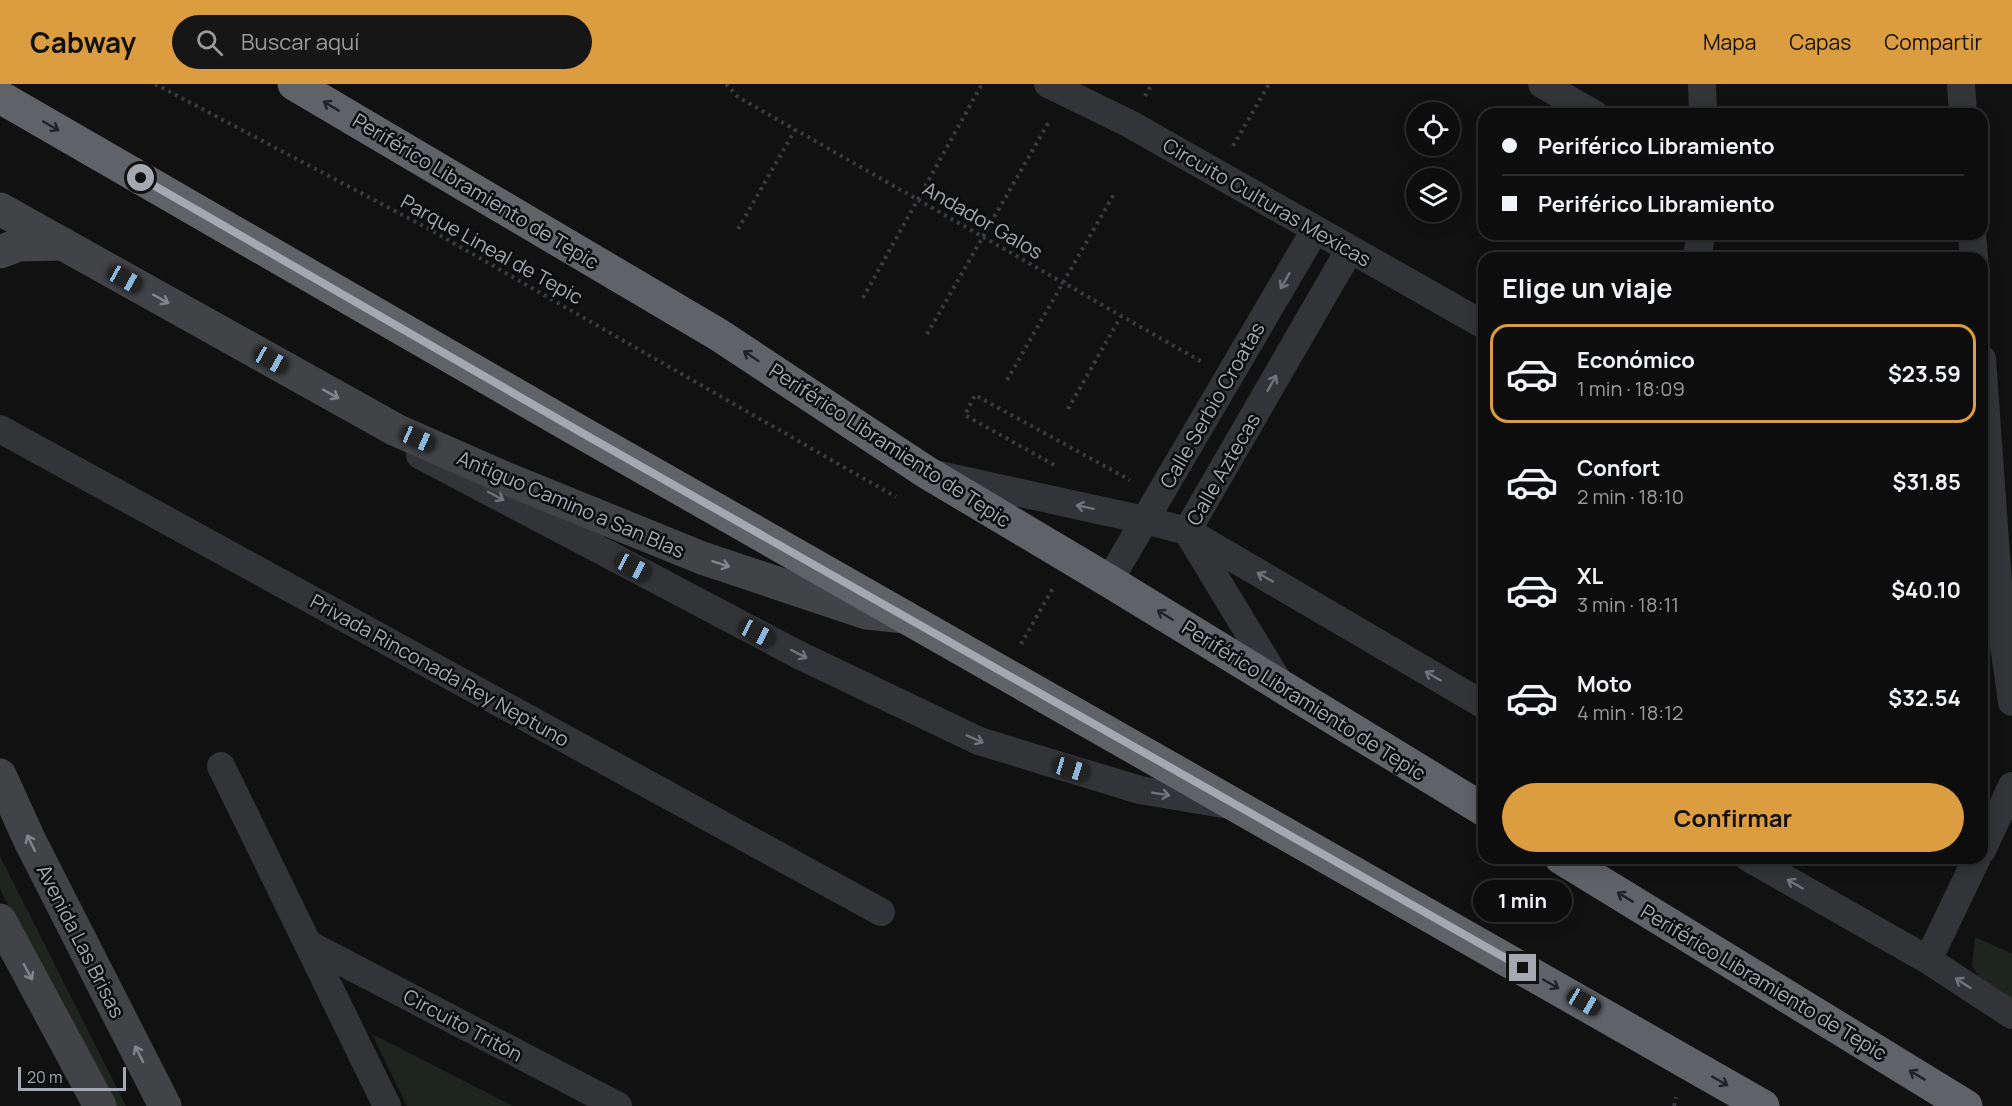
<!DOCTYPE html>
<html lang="es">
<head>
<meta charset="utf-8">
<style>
  body { margin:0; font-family:Manrope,sans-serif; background:#161617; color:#f1f3f6; height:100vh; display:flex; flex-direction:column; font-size:22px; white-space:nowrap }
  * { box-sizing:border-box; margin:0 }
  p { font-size:20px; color:#9a9c9e }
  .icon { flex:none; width:33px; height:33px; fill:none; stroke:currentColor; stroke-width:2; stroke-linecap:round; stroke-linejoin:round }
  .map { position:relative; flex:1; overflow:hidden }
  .panel { position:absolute; left:1478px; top:168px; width:510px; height:612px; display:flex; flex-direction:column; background:#0d0d0e; border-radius:18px; box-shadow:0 3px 15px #0003,0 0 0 2px #2d2d2e }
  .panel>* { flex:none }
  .guide { position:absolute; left:1478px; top:24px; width:510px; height:132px; border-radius:18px; box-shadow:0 3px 15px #0003,0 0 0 2px #2d2d2e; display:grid; align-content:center; height:132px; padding:0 24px; background:#0d0d0e }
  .buttons { position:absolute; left:1406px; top:18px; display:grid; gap:12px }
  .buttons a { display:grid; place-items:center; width:54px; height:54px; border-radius:50%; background:#0d0d0e; box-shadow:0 3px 15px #0003,0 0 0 2px #2d2d2e; font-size:30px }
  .scale { position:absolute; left:18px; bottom:15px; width:108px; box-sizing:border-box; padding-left:6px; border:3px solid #a4a9b1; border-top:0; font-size:16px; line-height:21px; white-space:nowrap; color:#a4a9b1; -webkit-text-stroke:4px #0c0c0d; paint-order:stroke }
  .end { position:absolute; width:27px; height:27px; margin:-14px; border:8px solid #a4a9b1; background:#111; box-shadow:0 0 0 3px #111 }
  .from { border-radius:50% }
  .bubble { position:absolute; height:42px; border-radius:21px; background:#0d0d0e; box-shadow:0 3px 15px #0003,0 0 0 2px #2d2d2e; font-size:20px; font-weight:700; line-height:42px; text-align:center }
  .car { position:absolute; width:18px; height:36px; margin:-18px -9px; border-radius:8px; box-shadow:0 0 4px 2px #0007; background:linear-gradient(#222 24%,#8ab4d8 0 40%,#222 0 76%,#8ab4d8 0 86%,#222 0) }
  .guide b { display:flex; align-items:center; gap:21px; height:57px; font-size:22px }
  .guide b+b { border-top:2px solid #2d2d2e }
  .guide i { width:15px; height:15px; background:#f1f3f6 }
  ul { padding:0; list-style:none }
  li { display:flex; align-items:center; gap:18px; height:99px; margin:0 12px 9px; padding:0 12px; border:3px solid transparent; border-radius:18px }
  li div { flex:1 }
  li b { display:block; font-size:22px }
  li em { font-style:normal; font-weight:700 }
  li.on { border-color:#dc9c40 }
  li>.icon { width:54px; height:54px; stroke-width:1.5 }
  h2 { padding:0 24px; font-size:27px; line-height:72px }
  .action { display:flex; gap:12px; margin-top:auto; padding:12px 24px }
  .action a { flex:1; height:69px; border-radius:36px; background:#dc9c40; color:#111; font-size:24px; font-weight:700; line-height:69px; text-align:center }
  header { display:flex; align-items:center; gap:36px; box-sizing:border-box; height:84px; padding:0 30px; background:#dc9c40; color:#111 }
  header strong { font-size:28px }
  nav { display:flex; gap:33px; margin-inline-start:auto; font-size:21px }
  .search { width:420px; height:54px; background:#161617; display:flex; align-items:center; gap:15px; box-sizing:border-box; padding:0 21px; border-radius:33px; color:#9a9c9e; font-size:22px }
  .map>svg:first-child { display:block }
  .green { fill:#1e251e }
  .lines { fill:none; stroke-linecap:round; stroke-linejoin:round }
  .path { stroke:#393b3e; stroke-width:4; stroke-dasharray:3 4.5; stroke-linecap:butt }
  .street { stroke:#333437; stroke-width:28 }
  .secondary { stroke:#414347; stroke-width:33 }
  .highway { stroke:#5f6267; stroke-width:33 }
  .oneway { stroke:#212224 }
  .oneway2 { stroke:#71747a }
  .oneway3 { stroke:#81858c }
  .route { stroke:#a4a9b1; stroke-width:8 }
  .labels { text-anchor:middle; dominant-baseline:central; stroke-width:5; stroke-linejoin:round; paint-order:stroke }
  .street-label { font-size:20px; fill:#a4a9b1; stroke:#0c0c0d }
</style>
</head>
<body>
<header>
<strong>Cabway</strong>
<div class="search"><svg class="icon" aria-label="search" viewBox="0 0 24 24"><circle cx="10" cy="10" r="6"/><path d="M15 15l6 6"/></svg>Buscar aquí</div>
<nav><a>Mapa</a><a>Capas</a><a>Compartir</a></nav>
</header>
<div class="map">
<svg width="2012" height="1022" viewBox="0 0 2012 1022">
  <rect width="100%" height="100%" fill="#111112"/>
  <g class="green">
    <polygon points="0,772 126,1022 110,1022 0,805"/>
    <polygon points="1975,853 2012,870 2012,924 1985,902 1972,882"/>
    <polygon points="372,950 513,1022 407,1022"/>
  </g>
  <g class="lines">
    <g class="path">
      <polyline points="155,0 429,145 896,413"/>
      <polyline points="726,0 738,13 1202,278"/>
      <polyline points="1145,12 1152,0"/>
      <polyline points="1233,62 1269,0"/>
      <polyline points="738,145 795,46"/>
      <polyline points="863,214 982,0"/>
      <polyline points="927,250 1050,36"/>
      <polyline points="1007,296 1114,110"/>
      <polyline points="1068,325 1121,232"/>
      <polyline points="1054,381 965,331 975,311 1130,396"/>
      <polyline points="1021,560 1053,504"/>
      <polyline points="1674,1022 1676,1013"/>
    </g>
    <g class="street">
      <polyline points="1048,0 1130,40 1484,241"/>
      <polyline points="1542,0 1594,30"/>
      <polyline points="1702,0 1703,30"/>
      <polyline points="1961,0 1963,30"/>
      <polyline points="1972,150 1974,174"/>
      <polyline points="1696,174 1702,150"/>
      <polyline points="1982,275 2001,540 2012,618"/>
      <polyline points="0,345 881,828"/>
      <polyline points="420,371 799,571 979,657 1140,706 1229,721"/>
      <polyline points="939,391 1144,436 1187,447 1484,621"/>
      <polyline points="1109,497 1315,146"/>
      <polyline points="1281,602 1187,447 1350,165"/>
      <polyline points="221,682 387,1022"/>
      <polyline points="1982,766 2012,702"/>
      <polyline points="1749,774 1928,876 2012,931"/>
      <polyline points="308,860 618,1022"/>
      <polyline points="1928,876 1977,774"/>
    </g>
    <g class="secondary">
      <polyline points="0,125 396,346 505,394 702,474 867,529 905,533"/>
      <polyline points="0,168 18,161 63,160"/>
      <polyline points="0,691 30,757 165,1022"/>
      <polyline points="0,836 100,1022"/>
    </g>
    <g class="highway">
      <polyline points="294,0 719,251 926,388 1109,497 1484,726"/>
      <polyline points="0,13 584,350 1763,1022"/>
      <polyline points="1561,774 1966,1022"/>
    </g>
  </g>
  <defs><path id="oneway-shaft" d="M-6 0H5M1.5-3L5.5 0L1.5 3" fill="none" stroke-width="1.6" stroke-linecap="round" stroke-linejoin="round" transform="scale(1.5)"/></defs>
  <g class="oneway">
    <use href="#oneway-shaft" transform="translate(331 22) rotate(-149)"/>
    <use href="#oneway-shaft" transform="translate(51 42) rotate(30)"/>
    <use href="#oneway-shaft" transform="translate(751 272) rotate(-146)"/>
    <use href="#oneway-shaft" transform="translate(1165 531) rotate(-148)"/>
    <use href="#oneway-shaft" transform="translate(1625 813) rotate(-149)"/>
    <use href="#oneway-shaft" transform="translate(1551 900) rotate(30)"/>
    <use href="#oneway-shaft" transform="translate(1917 991) rotate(-149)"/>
    <use href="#oneway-shaft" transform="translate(1720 997) rotate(30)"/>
  </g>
  <g class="oneway2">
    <use href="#oneway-shaft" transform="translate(1285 197) rotate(120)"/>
    <use href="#oneway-shaft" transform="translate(1272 299) rotate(-60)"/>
    <use href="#oneway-shaft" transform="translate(496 412) rotate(28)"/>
    <use href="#oneway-shaft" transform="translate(1085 423) rotate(-168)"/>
    <use href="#oneway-shaft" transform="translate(1265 493) rotate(-150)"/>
    <use href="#oneway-shaft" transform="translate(799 570) rotate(27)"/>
    <use href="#oneway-shaft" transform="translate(1433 592) rotate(-150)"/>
    <use href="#oneway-shaft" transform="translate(975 655) rotate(24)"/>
    <use href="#oneway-shaft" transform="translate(1161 710) rotate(9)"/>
    <use href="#oneway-shaft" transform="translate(1795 800) rotate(-150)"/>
    <use href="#oneway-shaft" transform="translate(1963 899) rotate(-147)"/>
  </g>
  <g class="oneway3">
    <use href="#oneway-shaft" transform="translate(161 215) rotate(29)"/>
    <use href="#oneway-shaft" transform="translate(331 310) rotate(29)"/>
    <use href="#oneway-shaft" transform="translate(721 480) rotate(18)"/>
    <use href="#oneway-shaft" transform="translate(31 759) rotate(-116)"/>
    <use href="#oneway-shaft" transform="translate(28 888) rotate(62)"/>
    <use href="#oneway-shaft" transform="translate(139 970) rotate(-117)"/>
  </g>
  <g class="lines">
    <polyline class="route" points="141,94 584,350 1523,884"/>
  </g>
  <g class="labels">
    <g class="street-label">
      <text transform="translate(476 107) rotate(31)">Periférico Libramiento de Tepic</text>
      <text transform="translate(1267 118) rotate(30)">Circuito Culturas Mexicas</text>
      <text transform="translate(983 136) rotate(30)">Andador Galos</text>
      <text transform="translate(492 165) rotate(29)">Parque Lineal de Tepic</text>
      <text transform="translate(1212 321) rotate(-60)">Calle Serbio Croatas</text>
      <text transform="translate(890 361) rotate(33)">Periférico Libramiento de Tepic</text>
      <text transform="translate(1223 385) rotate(-60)">Calle Aztecas</text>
      <text transform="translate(571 420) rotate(23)">Antiguo Camino a San Blas</text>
      <text transform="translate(440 586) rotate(29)">Privada Rinconada Rey Neptuno</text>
      <text transform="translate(1304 616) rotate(32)">Periférico Libramiento de Tepic</text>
      <text transform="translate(81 857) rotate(63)">Avenida Las Brisas</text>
      <text transform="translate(1764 898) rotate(31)">Periférico Libramiento de Tepic</text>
      <text transform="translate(463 941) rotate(28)">Circuito Tritón</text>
    </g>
  </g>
</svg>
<div class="buttons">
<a><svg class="icon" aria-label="locate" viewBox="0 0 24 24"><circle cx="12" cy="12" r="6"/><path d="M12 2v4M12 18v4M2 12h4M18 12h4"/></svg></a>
<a><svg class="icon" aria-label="layers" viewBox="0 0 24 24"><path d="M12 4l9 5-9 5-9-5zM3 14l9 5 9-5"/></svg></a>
</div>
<div class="scale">20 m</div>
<i class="end from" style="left:141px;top:94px"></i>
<i class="end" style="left:1523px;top:884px"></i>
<div class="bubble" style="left:1473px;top:796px;width:99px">1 min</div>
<i class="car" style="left:125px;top:195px;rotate:119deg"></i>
<i class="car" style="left:271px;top:276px;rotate:119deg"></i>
<i class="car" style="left:418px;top:355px;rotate:114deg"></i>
<i class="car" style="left:633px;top:483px;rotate:118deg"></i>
<i class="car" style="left:757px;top:549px;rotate:118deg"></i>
<i class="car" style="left:1071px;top:685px;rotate:107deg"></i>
<i class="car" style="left:1584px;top:918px;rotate:120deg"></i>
<div class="guide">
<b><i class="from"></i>Periférico Libramiento</b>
<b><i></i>Periférico Libramiento</b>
</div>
<section class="panel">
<h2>Elige un viaje</h2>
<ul>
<li class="on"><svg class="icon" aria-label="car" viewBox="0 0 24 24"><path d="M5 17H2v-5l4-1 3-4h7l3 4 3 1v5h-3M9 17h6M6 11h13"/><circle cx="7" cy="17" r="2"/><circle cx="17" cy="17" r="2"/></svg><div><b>Económico</b><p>1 min · 18:09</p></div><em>$23.59</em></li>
<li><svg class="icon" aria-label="car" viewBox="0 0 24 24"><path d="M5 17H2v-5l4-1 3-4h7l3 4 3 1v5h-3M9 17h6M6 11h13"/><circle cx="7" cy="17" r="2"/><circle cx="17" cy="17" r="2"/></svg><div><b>Confort</b><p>2 min · 18:10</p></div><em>$31.85</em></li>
<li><svg class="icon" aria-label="car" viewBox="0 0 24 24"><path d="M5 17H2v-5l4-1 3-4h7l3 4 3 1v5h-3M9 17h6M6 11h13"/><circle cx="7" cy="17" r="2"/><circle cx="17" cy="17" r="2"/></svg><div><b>XL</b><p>3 min · 18:11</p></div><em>$40.10</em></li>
<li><svg class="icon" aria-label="car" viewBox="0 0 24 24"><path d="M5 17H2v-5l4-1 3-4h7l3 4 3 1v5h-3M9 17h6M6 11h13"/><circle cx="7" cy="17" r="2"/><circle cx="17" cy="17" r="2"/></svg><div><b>Moto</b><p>4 min · 18:12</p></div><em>$32.54</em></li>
</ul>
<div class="action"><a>Confirmar</a></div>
</section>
</div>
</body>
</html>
